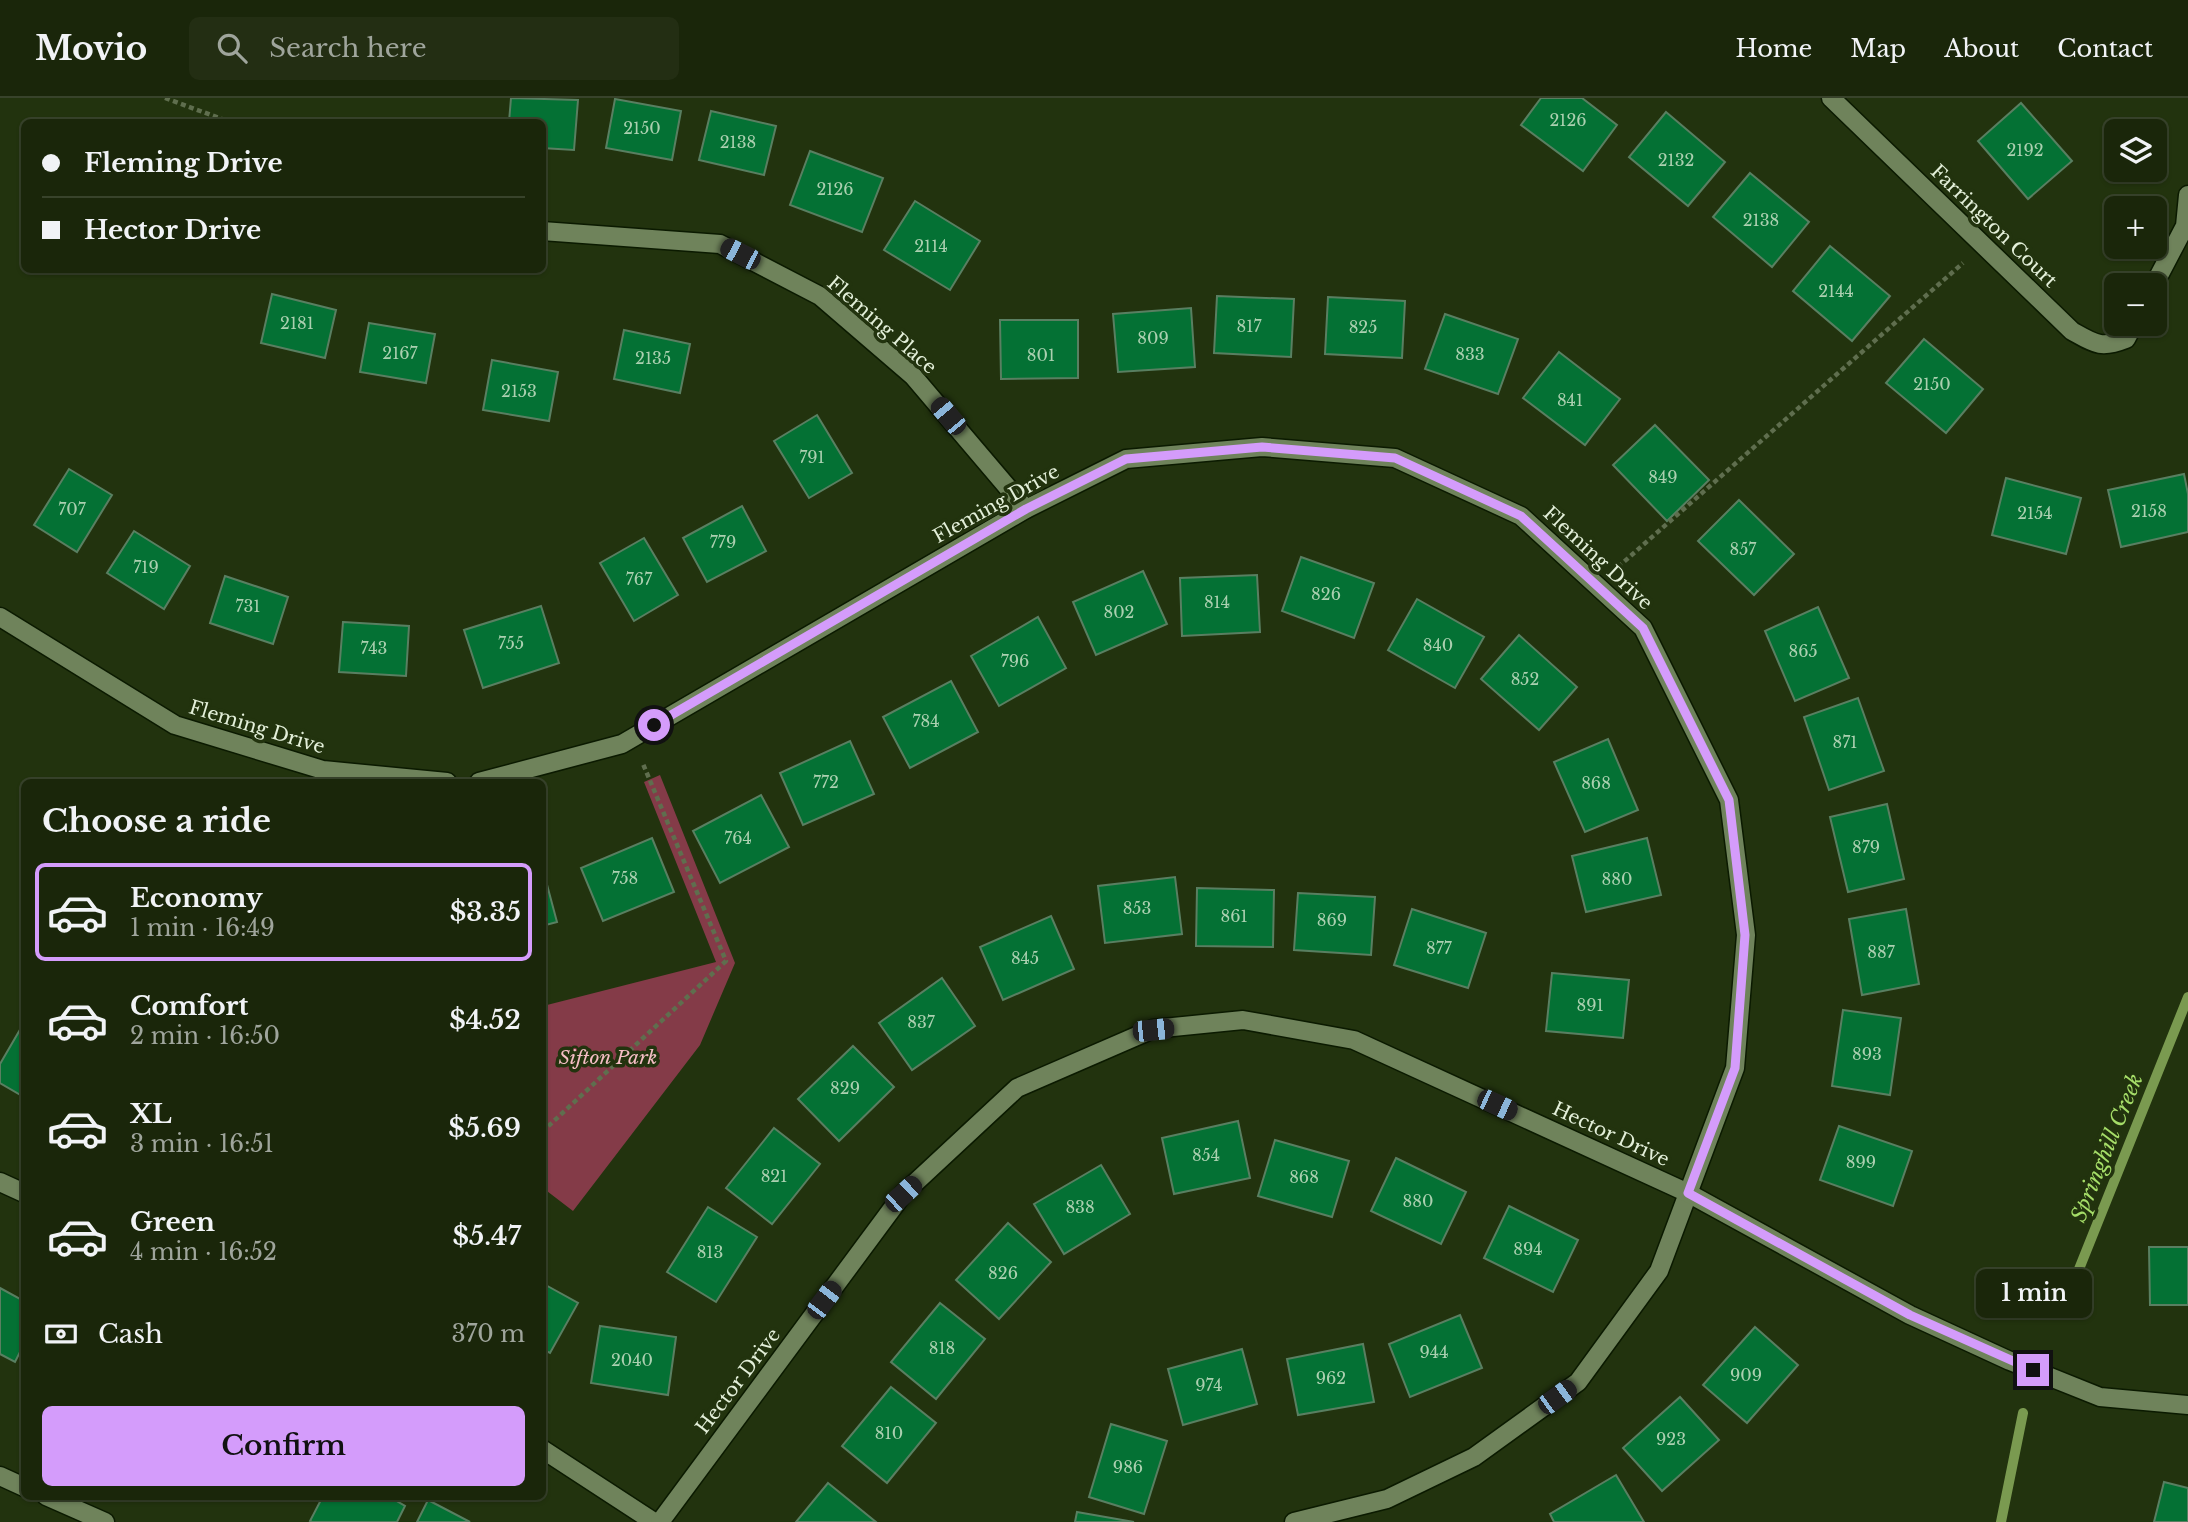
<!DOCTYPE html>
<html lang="en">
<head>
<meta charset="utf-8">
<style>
  body { margin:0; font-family:"Libre Baskerville",serif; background:#232e13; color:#f1f3f6; height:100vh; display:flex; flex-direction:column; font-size:26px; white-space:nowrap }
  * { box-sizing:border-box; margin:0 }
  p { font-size:23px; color:#9fa59c }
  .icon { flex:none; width:38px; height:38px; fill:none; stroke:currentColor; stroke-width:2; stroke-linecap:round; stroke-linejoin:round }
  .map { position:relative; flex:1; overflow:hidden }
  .side { position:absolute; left:21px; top:681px; width:525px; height:721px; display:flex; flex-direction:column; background:#1a260a; border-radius:10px; box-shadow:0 2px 5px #0004,0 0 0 2px #38432b }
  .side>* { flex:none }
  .top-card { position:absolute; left:21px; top:21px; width:525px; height:154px; border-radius:10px; box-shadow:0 2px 5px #0004,0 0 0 2px #38432b; display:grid; align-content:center; height:154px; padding:0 21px; background:#1a260a }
  .buttons { position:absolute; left:2104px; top:21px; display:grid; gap:14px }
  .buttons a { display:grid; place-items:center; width:63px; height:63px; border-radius:10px; background:#1a260a; box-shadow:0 2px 5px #0004,0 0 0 2px #38432b; font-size:35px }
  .end { position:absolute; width:32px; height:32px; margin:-16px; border:9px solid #d49cfb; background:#111; box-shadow:0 0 0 4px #111 }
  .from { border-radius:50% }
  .bubble { position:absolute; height:49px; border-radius:10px; background:#1a260a; box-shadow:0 2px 5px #0004,0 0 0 2px #38432b; font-size:23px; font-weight:600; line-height:49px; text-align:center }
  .car { position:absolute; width:21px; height:42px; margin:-21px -10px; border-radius:9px; box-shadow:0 0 5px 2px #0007; background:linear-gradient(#222 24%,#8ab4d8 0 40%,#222 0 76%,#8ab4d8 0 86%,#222 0) }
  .top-card b { display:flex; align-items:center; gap:24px; height:66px; font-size:26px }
  .top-card b+b { border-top:2px solid #38432b }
  .top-card i { width:18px; height:18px; background:#f1f3f6 }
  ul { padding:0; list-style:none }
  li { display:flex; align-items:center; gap:21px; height:98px; margin:0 14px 10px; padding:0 7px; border:4px solid transparent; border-radius:10px }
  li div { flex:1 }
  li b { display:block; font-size:26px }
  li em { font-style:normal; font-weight:600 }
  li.selected { border-color:#d49cfb }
  li>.icon { width:63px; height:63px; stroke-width:1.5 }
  h2 { padding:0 21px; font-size:32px; line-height:84px }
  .pay { display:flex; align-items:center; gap:18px; height:77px; padding:0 21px; font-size:26px }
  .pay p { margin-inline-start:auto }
  .primary-button { display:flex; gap:14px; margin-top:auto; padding:14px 21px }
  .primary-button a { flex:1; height:80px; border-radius:10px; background:#d49cfb; color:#111; font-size:28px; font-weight:600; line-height:80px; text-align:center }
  header { display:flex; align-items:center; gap:42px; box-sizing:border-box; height:98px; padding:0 35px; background:#1a260a; border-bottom:2px solid #38432b }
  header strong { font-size:33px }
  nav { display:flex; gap:38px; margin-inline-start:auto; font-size:24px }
  .search { width:490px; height:63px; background:#232e13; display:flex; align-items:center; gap:18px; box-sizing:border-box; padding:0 24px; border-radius:10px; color:#9fa59c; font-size:26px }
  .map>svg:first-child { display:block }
  .green { fill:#843b48 }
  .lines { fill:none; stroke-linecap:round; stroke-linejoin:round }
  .stream { stroke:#7a9a50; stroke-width:10 }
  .building { fill:#047134; stroke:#597f61; stroke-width:2 }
  .minor-casing { stroke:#0b1a00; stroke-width:21 }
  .path { stroke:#5f6e4e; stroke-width:4.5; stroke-dasharray:5 3.5; stroke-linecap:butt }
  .minor { stroke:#6f835b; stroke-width:18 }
  .route { stroke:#d49cfb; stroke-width:9 }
  .labels { text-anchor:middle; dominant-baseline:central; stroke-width:7; stroke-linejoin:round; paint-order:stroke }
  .number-label { font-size:16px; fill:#abd0b0 }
  .street-label { font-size:19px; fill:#e3efd9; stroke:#22330e }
  .park-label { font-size:19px; font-style:italic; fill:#f5bec5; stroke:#22330e }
  .water-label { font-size:21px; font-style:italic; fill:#a5dd68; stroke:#22330e }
</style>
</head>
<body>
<header>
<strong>Movio</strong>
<div class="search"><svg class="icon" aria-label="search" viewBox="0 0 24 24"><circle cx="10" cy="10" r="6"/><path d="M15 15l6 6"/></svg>Search here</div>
<nav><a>Home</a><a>Map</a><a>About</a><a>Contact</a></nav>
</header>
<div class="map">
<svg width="2188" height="1424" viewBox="0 0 2188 1424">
  <rect width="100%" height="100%" fill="#22330e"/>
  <polygon class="green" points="660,677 735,865 700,947 573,1113 543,1090 543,908 716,864 644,684"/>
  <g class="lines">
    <g class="stream">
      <polyline points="2061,1216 2188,899"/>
      <polyline points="2001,1424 2023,1315"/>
    </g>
  </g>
  <g class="building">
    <polygon points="511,0 578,2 574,52 542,50 542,24 509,24"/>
    <polygon points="1541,0 1582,0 1617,27 1583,73 1521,27"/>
    <polygon points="615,1 681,13 672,62 606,50"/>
    <polygon points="2021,5 2072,63 2028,101 1978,43"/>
    <polygon points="711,13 776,28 764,77 699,62"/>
    <polygon points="1666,14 1725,64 1688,108 1629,59"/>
    <polygon points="810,53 883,80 862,134 790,107"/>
    <polygon points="1750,75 1809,124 1772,169 1713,119"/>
    <polygon points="915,103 980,143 950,192 884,152"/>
    <polygon points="1830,148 1890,198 1852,243 1793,193"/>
    <polygon points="272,196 336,212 325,260 261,245"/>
    <polygon points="1217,198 1294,201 1291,259 1214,255"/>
    <polygon points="1328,199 1405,203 1402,260 1325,256"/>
    <polygon points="1191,210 1195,269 1118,274 1113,216"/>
    <polygon points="1445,216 1518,241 1498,296 1425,271"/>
    <polygon points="1000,222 1078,222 1078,280 1001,281"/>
    <polygon points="369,225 435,236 426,285 360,274"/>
    <polygon points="624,232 690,246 680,295 614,281"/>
    <polygon points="1924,241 1983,291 1946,335 1886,285"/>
    <polygon points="1559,254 1620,301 1585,347 1523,300"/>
    <polygon points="492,262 558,274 549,323 483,312"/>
    <polygon points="817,317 852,375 809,400 774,343"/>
    <polygon points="1655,327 1709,382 1667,423 1613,367"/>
    <polygon points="69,371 112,397 77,454 34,427"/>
    <polygon points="2184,376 2188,396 2188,434 2121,449 2108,392"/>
    <polygon points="2006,380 2081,400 2066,456 1992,437"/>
    <polygon points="1739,402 1794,456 1754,497 1698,443"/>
    <polygon points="742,408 766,453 707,484 683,440"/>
    <polygon points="134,433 190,468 164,511 107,475"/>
    <polygon points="644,440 678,497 634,523 600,465"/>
    <polygon points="1301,459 1374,485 1354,540 1282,513"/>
    <polygon points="1143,473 1167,526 1096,557 1073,504"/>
    <polygon points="1257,477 1260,534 1182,538 1180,480"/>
    <polygon points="225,478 288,499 273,546 210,525"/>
    <polygon points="1417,501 1484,539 1455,590 1388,552"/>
    <polygon points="541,508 559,565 483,590 464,532"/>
    <polygon points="1818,509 1849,580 1795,603 1765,533"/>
    <polygon points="1038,519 1066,570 999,608 971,558"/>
    <polygon points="343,524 409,528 406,578 339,574"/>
    <polygon points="1519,537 1577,589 1539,632 1481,581"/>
    <polygon points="951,583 978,634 910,670 883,619"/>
    <polygon points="1858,600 1884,673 1829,692 1804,619"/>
    <polygon points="1608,641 1638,712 1585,734 1554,664"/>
    <polygon points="850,643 874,696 803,727 780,675"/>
    <polygon points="761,697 789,749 720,785 693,733"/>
    <polygon points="1887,706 1904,781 1848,794 1830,719"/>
    <polygon points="652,740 674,794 603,823 581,770"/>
    <polygon points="1647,740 1661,797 1586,814 1572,758"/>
    <polygon points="542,768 557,824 542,828"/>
    <polygon points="1175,779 1182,836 1105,845 1098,788"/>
    <polygon points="1197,790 1274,792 1273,849 1196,848"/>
    <polygon points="1298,795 1375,799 1371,857 1294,852"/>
    <polygon points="1412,811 1486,835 1468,890 1394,867"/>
    <polygon points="1906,811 1919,886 1862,897 1849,821"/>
    <polygon points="1051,818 1074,871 1003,902 980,849"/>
    <polygon points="1552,875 1629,882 1623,940 1546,933"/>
    <polygon points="942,880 975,928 912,972 879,925"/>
    <polygon points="1843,912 1901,920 1890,997 1832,988"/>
    <polygon points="21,930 24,932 24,999 0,985 0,966"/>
    <polygon points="853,948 894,989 839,1043 798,1001"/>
    <polygon points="1238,1023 1250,1080 1174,1096 1162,1040"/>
    <polygon points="1839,1028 1912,1053 1893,1108 1820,1082"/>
    <polygon points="774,1030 820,1066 772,1126 726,1090"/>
    <polygon points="1275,1042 1349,1063 1332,1119 1258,1098"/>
    <polygon points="1396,1060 1466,1094 1441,1146 1371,1113"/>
    <polygon points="1101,1067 1130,1116 1064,1156 1034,1106"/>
    <polygon points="1509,1108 1578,1142 1553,1194 1484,1160"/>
    <polygon points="708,1109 757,1139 716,1204 667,1174"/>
    <polygon points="1008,1125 1051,1164 999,1221 956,1182"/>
    <polygon points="2149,1149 2188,1149 2188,1207 2150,1207"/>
    <polygon points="542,1185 578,1205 550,1255 542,1251"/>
    <polygon points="0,1190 24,1203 24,1246 15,1264 0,1256"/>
    <polygon points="940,1205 985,1241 936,1301 891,1264"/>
    <polygon points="1460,1217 1482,1270 1410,1299 1389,1246"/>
    <polygon points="600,1228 676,1239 668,1297 591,1285"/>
    <polygon points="1755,1229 1798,1267 1747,1325 1703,1287"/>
    <polygon points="1363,1246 1374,1304 1298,1317 1287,1261"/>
    <polygon points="1242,1251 1257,1306 1183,1327 1168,1271"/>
    <polygon points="891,1289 936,1325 887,1385 842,1348"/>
    <polygon points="1680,1299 1719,1342 1662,1393 1623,1350"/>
    <polygon points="1111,1326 1167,1343 1144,1416 1089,1399"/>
    <polygon points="1616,1377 1644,1424 1554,1424 1550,1416"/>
    <polygon points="2164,1384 2188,1390 2188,1424 2154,1424"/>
    <polygon points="828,1385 876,1424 796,1424"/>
    <polygon points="323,1398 388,1398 405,1408 397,1424 312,1424 310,1423"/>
    <polygon points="428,1402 470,1424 417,1424"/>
    <polygon points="1077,1414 1134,1424 1075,1424"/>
  </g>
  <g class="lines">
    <defs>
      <g id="minor">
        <path d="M1831 0 2072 233C2095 246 2101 251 2126 241L2134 226"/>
        <polyline points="542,133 720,146 820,198 913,278 1026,411"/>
        <polyline points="2154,187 2185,128 2188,97"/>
        <polyline points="0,519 175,627 323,672 447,684"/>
        <polyline points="479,684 622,646 1026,411 1126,361 1262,349 1395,360 1521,418 1643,530 1729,702 1746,837 1735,970 1659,1173 1578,1284 1474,1359 1387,1401 1294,1424"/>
        <polyline points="0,1084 24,1095"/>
        <polyline points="542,1351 654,1424"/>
        <polyline points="0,1378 24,1389"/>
        <polyline points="46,1398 105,1424"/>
        <polyline points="660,1424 903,1096 1017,990 1153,931 1243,922 1354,942 1688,1095 1910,1217 2010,1263 2100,1299 2188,1307"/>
      </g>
    </defs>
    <use href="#minor" class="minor-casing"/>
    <g class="path">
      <polyline points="165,0 230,24"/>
      <polyline points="1618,469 1963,165"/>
      <polyline points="542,1034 726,863 643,666"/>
    </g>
    <use href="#minor" class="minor"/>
  </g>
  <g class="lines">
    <polyline class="route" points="654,627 1026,411 1126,361 1262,349 1395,360 1521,418 1643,530 1729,702 1745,837 1735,970 1688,1095 1910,1217 2033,1272"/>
  </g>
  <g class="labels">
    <g class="number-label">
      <text x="1568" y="22">2126</text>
      <text x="642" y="30">2150</text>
      <text x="738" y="44">2138</text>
      <text x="2025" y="52">2192</text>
      <text x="1676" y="62">2132</text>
      <text x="835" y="91">2126</text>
      <text x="1761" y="122">2138</text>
      <text x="931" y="148">2114</text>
      <text x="1836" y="193">2144</text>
      <text x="297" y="225">2181</text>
      <text x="1249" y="228">817</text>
      <text x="1363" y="229">825</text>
      <text x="1153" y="240">809</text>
      <text x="400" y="255">2167</text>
      <text x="1470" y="256">833</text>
      <text x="1041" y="257">801</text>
      <text x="653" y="260">2135</text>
      <text x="1932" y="286">2150</text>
      <text x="519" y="293">2153</text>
      <text x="1570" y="302">841</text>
      <text x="812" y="359">791</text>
      <text x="1663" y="379">849</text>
      <text x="72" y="411">707</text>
      <text x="2149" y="413">2158</text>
      <text x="2035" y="415">2154</text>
      <text x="723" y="444">779</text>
      <text x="1743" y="451">857</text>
      <text x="146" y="469">719</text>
      <text x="639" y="481">767</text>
      <text x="1326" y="496">826</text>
      <text x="1217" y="504">814</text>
      <text x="248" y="508">731</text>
      <text x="1119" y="514">802</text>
      <text x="511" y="545">755</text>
      <text x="1438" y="547">840</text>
      <text x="374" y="550">743</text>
      <text x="1803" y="553">865</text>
      <text x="1015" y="563">796</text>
      <text x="1525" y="581">852</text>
      <text x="926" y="623">784</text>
      <text x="1845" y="644">871</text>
      <text x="826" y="684">772</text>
      <text x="1596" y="685">868</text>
      <text x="738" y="740">764</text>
      <text x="1866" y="749">879</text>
      <text x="625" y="780">758</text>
      <text x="1617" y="781">880</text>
      <text x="1137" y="810">853</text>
      <text x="1234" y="818">861</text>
      <text x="1332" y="822">869</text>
      <text x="1439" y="850">877</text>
      <text x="1881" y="854">887</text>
      <text x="1025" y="860">845</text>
      <text x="1590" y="907">891</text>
      <text x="921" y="924">837</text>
      <text x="1867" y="956">893</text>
      <text x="845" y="990">829</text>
      <text x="1206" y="1057">854</text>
      <text x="1861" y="1064">899</text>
      <text x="774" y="1078">821</text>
      <text x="1304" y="1079">868</text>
      <text x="1418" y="1103">880</text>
      <text x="1080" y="1109">838</text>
      <text x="1528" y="1151">894</text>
      <text x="710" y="1154">813</text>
      <text x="1003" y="1175">826</text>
      <text x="942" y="1250">818</text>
      <text x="1434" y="1254">944</text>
      <text x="632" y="1262">2040</text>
      <text x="1746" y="1277">909</text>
      <text x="1331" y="1280">962</text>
      <text x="1209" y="1287">974</text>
      <text x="889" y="1335">810</text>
      <text x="1671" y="1341">923</text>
      <text x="1128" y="1369">986</text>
    </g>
    <g class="street-label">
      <text transform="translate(1994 128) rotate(44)">Farrington Court</text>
      <text transform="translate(882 227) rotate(41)">Fleming Place</text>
      <text transform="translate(996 406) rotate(-29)">Fleming Drive</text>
      <text transform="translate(1598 460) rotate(43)">Fleming Drive</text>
      <text transform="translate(257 629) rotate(17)">Fleming Drive</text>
      <text transform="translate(1611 1036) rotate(25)">Hector Drive</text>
      <text transform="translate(738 1283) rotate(-53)">Hector Drive</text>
    </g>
    <g class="park-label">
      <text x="608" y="959">Sifton Park</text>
    </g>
    <g class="water-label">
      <text transform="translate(2107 1050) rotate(-68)">Springhill Creek</text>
    </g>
  </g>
</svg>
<div class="buttons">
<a><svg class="icon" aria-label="layers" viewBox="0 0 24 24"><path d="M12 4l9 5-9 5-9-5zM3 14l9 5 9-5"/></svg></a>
<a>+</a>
<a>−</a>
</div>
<i class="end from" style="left:654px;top:627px"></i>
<i class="end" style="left:2033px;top:1272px"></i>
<div class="bubble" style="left:1976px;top:1171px;width:116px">1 min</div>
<i class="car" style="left:740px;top:156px;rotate:297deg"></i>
<i class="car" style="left:948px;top:318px;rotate:320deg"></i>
<i class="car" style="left:1153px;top:932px;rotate:84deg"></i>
<i class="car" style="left:1497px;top:1007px;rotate:115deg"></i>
<i class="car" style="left:903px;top:1096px;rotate:47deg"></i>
<i class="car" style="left:824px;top:1202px;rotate:37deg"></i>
<i class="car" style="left:1557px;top:1299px;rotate:54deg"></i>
<div class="top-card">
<b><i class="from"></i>Fleming Drive</b>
<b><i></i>Hector Drive</b>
</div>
<section class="side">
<h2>Choose a ride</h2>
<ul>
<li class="selected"><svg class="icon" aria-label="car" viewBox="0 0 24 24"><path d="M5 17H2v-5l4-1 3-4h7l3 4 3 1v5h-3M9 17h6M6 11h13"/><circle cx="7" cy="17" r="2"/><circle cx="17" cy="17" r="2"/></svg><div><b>Economy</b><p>1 min · 16:49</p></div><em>$3.35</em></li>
<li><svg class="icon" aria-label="car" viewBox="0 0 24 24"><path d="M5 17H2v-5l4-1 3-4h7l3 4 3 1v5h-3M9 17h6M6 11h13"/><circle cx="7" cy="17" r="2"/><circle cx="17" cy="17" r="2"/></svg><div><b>Comfort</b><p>2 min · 16:50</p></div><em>$4.52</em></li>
<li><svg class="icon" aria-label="car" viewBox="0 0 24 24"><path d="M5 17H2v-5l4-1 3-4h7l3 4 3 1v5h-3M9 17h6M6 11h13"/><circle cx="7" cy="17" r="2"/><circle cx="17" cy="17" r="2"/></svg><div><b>XL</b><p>3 min · 16:51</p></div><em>$5.69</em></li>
<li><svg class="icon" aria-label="car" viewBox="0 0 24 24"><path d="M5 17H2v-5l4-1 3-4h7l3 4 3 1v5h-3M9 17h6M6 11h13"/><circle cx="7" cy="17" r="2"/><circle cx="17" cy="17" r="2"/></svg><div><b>Green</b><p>4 min · 16:52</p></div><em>$5.47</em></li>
</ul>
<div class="pay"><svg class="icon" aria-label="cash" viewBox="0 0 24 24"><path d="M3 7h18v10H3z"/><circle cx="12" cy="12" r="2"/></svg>Cash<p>370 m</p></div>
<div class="primary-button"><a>Confirm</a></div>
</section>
</div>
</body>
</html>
